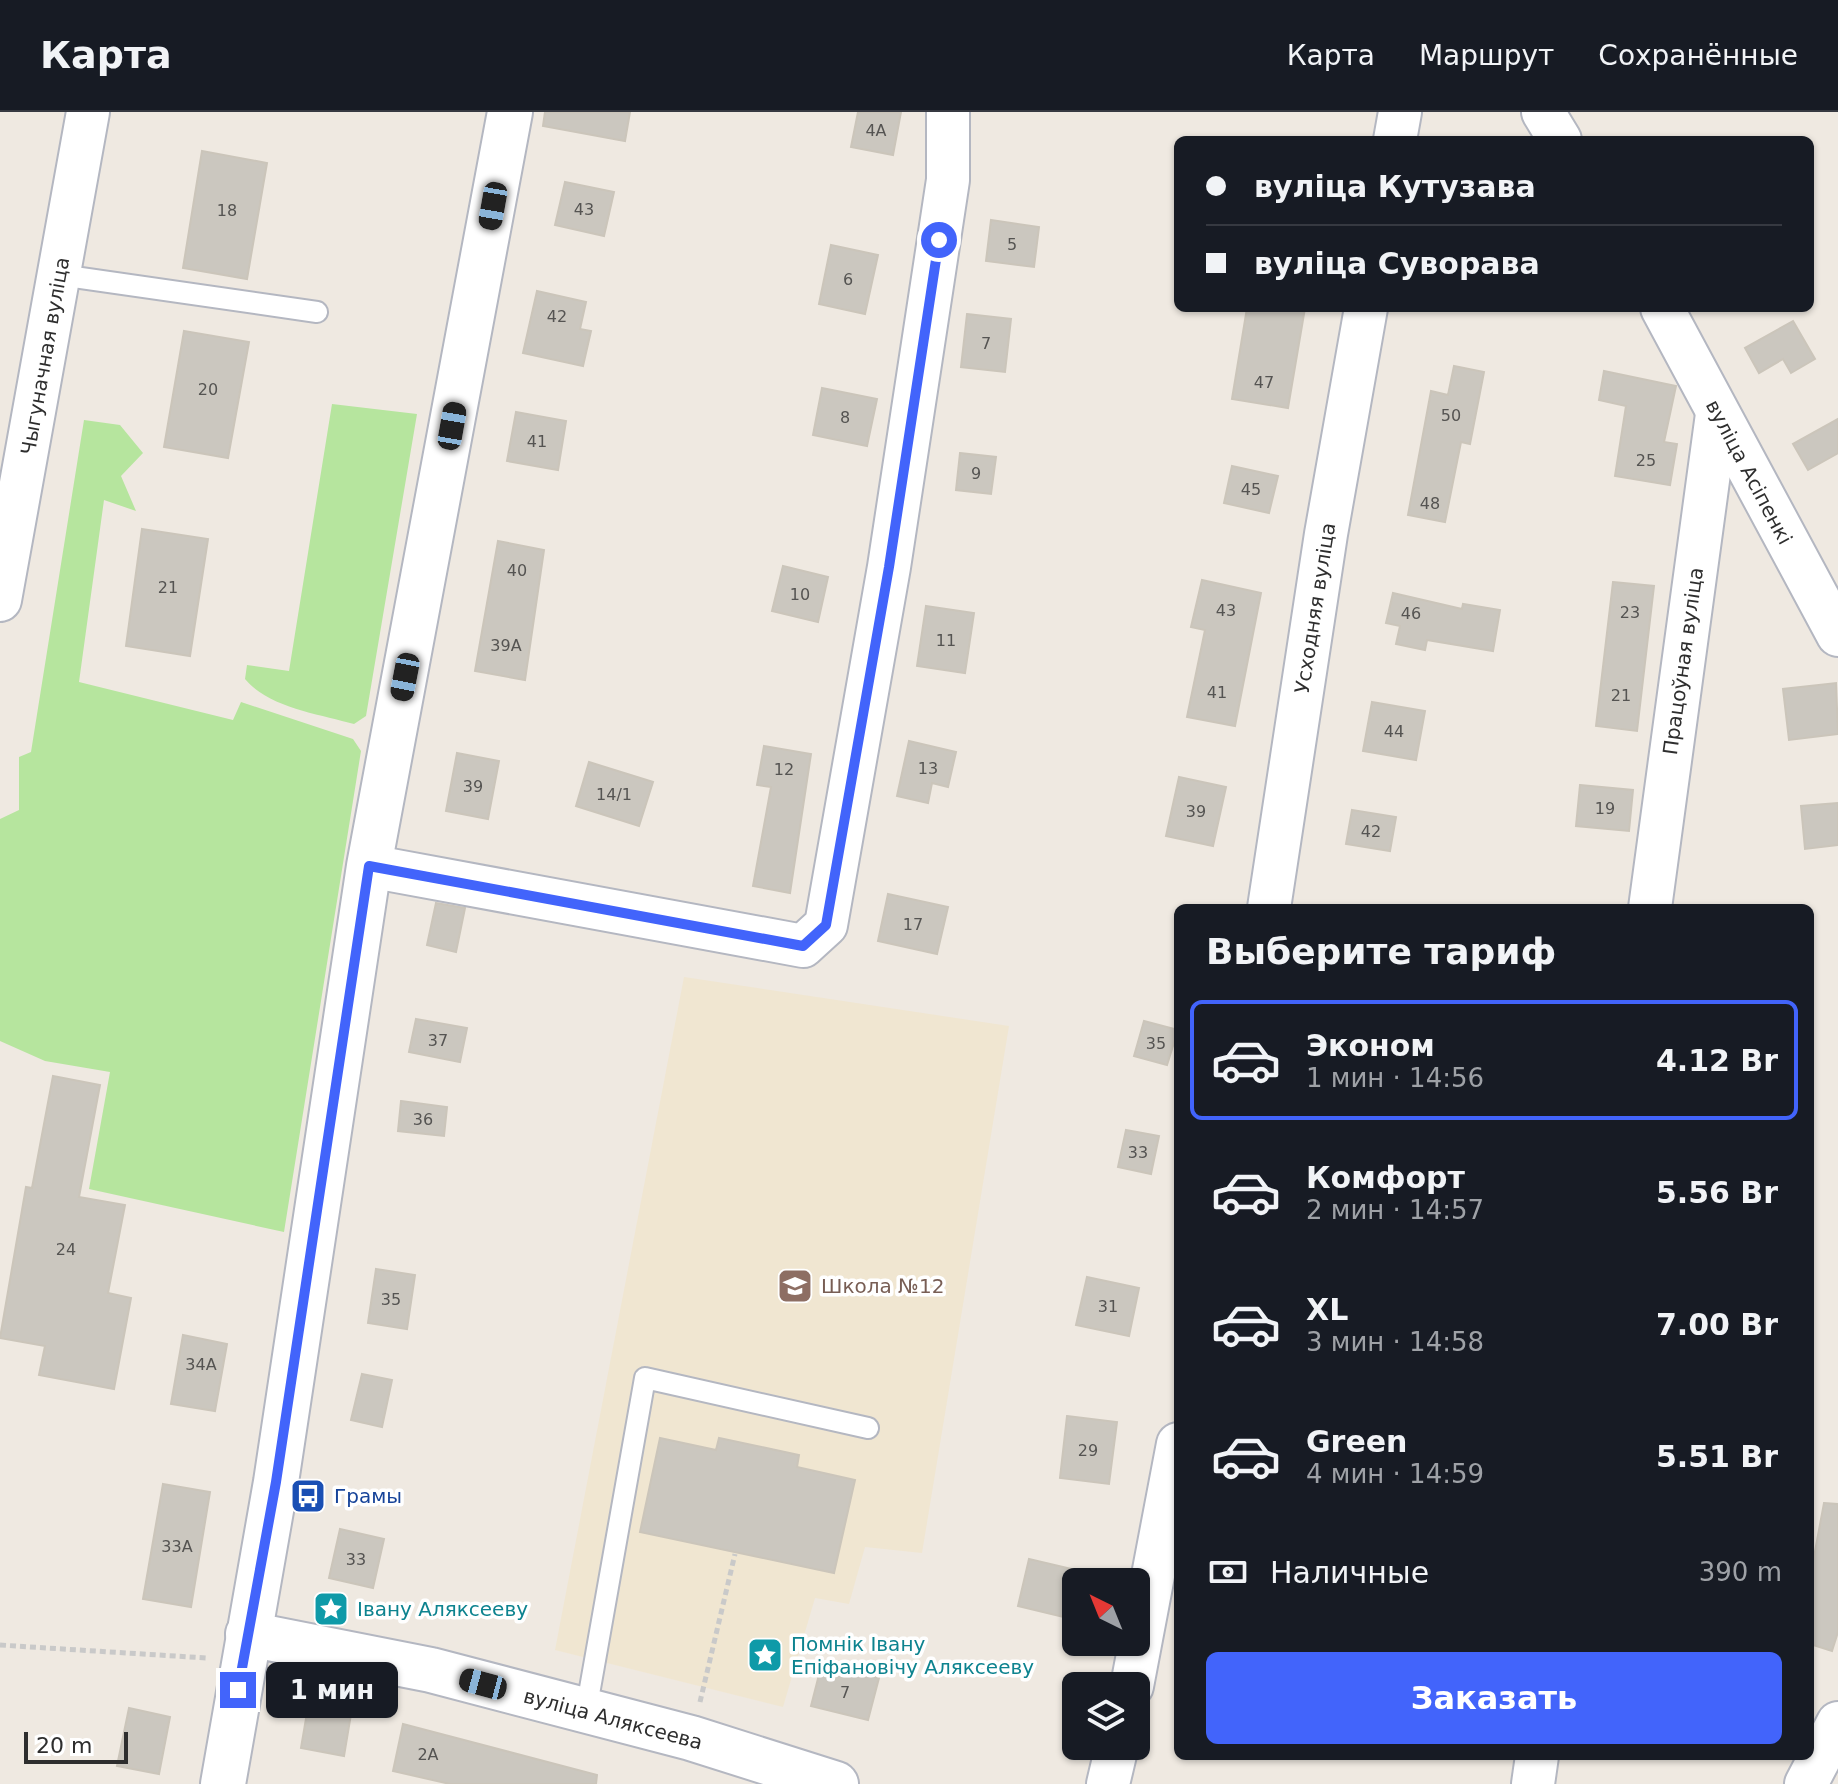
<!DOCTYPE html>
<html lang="ru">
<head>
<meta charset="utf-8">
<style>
  body { margin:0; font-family:"DejaVu Sans",sans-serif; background:#20242c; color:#f1f3f6; height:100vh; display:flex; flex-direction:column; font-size:30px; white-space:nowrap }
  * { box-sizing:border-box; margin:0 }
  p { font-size:26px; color:#9ea1a6 }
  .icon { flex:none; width:44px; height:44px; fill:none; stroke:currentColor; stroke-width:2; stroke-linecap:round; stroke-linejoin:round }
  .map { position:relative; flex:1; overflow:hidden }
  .sheet { position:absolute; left:1174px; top:792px; width:640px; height:856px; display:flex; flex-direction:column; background:#171b24; border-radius:12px; box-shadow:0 2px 6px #0004 }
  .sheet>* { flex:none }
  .hud { position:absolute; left:1174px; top:24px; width:640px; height:176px; border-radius:12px; box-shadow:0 2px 6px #0004; display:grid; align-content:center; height:176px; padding:0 32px; background:#171b24 }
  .needle { width:52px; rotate:317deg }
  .tools { position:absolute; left:1062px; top:1456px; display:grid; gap:16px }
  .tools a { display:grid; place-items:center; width:88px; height:88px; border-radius:12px; background:#171b24; box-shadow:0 2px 6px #0004; font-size:40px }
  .scale { position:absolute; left:24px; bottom:20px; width:104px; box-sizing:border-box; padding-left:8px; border:4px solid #2e2e2e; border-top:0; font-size:22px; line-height:28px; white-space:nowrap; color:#2e2e2e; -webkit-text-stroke:6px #fff; paint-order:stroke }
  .end { position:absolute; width:36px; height:36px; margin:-18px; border:10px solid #4264fb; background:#fff; box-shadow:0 0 0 4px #fff }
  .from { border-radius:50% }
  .bubble { position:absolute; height:56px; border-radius:12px; background:#171b24; box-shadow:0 2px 6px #0004; font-size:26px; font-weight:800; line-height:56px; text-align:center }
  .car { position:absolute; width:24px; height:48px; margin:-24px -12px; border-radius:10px; box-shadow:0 0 6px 2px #0007; background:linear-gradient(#222 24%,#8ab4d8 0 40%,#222 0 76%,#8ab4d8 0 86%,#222 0) }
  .hud b { display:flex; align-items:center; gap:28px; height:76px; font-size:30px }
  .hud b+b { border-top:2px solid #363941 }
  .hud i { width:20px; height:20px; background:#f1f3f6 }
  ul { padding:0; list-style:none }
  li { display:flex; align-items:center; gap:24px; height:120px; margin:0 16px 12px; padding:0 16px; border:4px solid transparent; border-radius:12px }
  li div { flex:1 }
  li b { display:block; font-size:30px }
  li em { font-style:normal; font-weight:800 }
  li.active { border-color:#4264fb }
  li>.icon { width:72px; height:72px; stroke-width:1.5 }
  h2 { padding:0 32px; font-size:36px; line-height:96px }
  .pay { display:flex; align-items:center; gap:20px; height:88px; padding:0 32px; font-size:30px }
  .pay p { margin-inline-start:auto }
  .action { display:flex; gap:16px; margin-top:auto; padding:16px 32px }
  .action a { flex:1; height:92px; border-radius:12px; background:#4264fb; color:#fff; font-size:32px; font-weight:800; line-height:92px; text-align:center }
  header { display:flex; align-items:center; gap:48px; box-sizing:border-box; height:112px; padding:0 40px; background:#171b24; border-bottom:2px solid #363941 }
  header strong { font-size:38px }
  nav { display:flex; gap:44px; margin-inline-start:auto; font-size:28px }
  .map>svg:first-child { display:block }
  .education { fill:#f0e6d1 }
  .green { fill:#b6e59e }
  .building { fill:#cbc7bf; stroke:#cbc5ba; stroke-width:2 }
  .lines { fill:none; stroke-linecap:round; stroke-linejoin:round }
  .service-casing { stroke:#b4b7c1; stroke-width:24 }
  .minor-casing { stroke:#b4b7c1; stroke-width:46 }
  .tertiary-casing { stroke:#b4b7c1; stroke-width:48 }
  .path { stroke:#c9c9c9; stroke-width:5; stroke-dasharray:6 4; stroke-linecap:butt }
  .service { stroke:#fff; stroke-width:20 }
  .minor { stroke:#fff; stroke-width:42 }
  .tertiary { stroke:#fff; stroke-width:44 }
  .route { stroke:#4264fb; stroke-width:10 }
  .labels { text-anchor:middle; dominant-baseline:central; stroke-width:7; stroke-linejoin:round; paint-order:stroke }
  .number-label { font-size:16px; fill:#555452 }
  .street-label { font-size:20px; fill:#2e2e2e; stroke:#fff }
  .education-label { font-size:20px; fill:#785e54; stroke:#fff; text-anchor:start }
  .transit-label { font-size:20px; fill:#164399; stroke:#fff; text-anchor:start }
  .culture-label { font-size:20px; fill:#0d838f; stroke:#fff; text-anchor:start }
</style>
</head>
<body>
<header>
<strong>Карта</strong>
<nav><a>Карта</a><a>Маршрут</a><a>Сохранённые</a></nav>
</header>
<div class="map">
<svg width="1838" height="1672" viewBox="0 0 1838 1672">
  <rect width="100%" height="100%" fill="#efe9e1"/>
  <polygon class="education" points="684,865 1009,914 922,1441 865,1435 849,1492 815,1486 783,1595 555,1538"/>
  <g class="green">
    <path d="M332 292 417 302 366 604 354 612C320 602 269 596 245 567L247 553 289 559Z"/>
    <polygon points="84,308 120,313 143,341 121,364 136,399 104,388 79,570 233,608 241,590 353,627 361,639 284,1120 89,1077 110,960 45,949 0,929 0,707 19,698 19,645 31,640"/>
  </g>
  <g class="building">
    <polygon points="545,0 630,0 625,29 543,14"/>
    <polygon points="858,0 901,0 893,43 851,35"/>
    <polygon points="202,39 267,51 247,167 183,156"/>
    <polygon points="565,70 614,80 604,124 555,113"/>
    <polygon points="991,108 1039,115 1034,155 986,149"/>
    <polygon points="831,133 878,143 865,202 819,192"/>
    <polygon points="537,179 586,190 580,217 591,219 583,254 523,241"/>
    <polygon points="1247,196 1305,196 1288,296 1232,287"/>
    <polygon points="967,202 1011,207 1005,260 961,255"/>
    <polygon points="1793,209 1815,247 1791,261 1783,247 1759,261 1745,236"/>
    <polygon points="184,219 249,230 228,346 164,335"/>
    <polygon points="1454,254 1484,260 1470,332 1461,330 1445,410 1408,403 1431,279 1448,283"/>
    <polygon points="1604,259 1676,274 1664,330 1677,332 1670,373 1615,364 1626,294 1599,288"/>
    <polygon points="822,276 877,287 867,334 813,323"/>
    <polygon points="516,300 566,309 558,358 507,349"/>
    <polygon points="1838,307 1838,341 1808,358 1793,332"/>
    <polygon points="960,341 996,345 991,382 956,378"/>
    <polygon points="1232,354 1278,364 1269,401 1224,391"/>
    <polygon points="142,417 208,427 190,544 126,534"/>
    <polygon points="498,429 544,438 525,568 475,559"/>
    <polygon points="783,454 828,465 818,510 772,499"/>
    <polygon points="1202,468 1261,481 1235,614 1187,605 1205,518 1191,515"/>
    <polygon points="1613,470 1654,474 1637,619 1596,614"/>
    <polygon points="1393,481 1462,497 1463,492 1500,498 1493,539 1427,528 1425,538 1396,532 1400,514 1386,511"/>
    <polygon points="926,494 974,501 965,561 917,554"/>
    <polygon points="1836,571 1838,622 1789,628 1783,577"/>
    <polygon points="1372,590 1425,599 1416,648 1363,639"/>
    <polygon points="909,629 956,640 948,675 932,671 928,691 897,684"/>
    <polygon points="764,634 811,642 790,781 753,774 771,675 757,673"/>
    <polygon points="457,641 499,649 488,707 446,699"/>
    <polygon points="589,650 653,670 639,714 576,694"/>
    <polygon points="1179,665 1226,675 1213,734 1166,724"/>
    <polygon points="1580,673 1633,678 1629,719 1576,714"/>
    <polygon points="1838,691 1838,733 1805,737 1801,694"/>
    <polygon points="1352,698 1396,705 1390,739 1346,732"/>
    <polygon points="888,782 948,795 937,842 878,829"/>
    <polygon points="436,791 465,796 456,840 427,833"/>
    <polygon points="416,907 467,916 460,950 409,940"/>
    <polygon points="1144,909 1178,918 1167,953 1134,944"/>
    <polygon points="53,964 100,973 79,1085 125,1093 108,1181 131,1186 114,1277 39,1263 45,1234 0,1226 26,1075 32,1076"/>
    <polygon points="401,989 447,995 444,1024 398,1019"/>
    <polygon points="1126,1018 1159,1024 1151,1062 1118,1055"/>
    <polygon points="376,1157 415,1163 407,1217 368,1211"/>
    <polygon points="1087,1165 1139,1176 1129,1224 1076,1213"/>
    <polygon points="183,1223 227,1232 215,1299 171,1292"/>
    <polygon points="362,1262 392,1268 382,1315 351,1308"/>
    <polygon points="1067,1304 1117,1310 1109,1372 1060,1366"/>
    <polygon points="660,1326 716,1338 719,1326 799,1343 797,1355 855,1368 834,1461 640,1420"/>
    <polygon points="163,1372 210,1380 191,1495 143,1487"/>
    <polygon points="1824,1391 1838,1392 1838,1520 1832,1539 1810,1532 1810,1466"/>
    <polygon points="340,1417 384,1427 373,1476 329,1466"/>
    <polygon points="1029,1447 1076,1458 1076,1508 1018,1494"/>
    <polygon points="822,1551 879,1566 868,1608 811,1594"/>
    <polygon points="310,1583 353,1590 344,1644 301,1636"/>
    <polygon points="129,1596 170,1605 159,1662 117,1654"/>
    <polygon points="403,1612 597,1663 596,1672 450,1672 393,1659"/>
  </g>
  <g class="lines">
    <defs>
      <g id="service">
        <polyline points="60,163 317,200"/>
        <polyline points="586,1599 645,1266 868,1316"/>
      </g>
      <g id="minor">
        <polyline points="1543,0 1560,28"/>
        <polyline points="1395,28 1400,0"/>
        <polyline points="1662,196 1838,523"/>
        <polyline points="0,488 88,0"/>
        <polyline points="369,754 803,834 826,813 889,455 948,68 948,0"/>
        <polyline points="1269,796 1326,422 1366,196"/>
        <polyline points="1650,796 1717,302"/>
        <polyline points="1132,1574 1178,1332"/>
        <polyline points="1108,1672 1117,1634"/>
        <polyline points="1533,1672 1537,1644"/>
        <polyline points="1806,1672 1838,1611"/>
      </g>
      <g id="tertiary">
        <polyline points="248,1522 431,1558 691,1626 836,1672"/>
        <polyline points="223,1672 276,1370 369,754 510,0"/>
      </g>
    </defs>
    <use href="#service" class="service-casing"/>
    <use href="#minor" class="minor-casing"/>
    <use href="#tertiary" class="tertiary-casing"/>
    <g class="path">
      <polyline points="0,1533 206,1546"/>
      <polyline points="700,1590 735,1442"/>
    </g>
    <use href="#service" class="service"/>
    <use href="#minor" class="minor"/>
    <use href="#tertiary" class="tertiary"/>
  </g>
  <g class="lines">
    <polyline class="route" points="238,1578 276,1370 369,754 803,834 826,813 889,455 939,128"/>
  </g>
  <defs>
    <symbol id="school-square" viewBox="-11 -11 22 22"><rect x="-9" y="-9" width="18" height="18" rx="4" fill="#8d6e63" stroke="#fff"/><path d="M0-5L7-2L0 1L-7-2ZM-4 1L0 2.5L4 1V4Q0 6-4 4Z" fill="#fff"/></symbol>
    <symbol id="bus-square" viewBox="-11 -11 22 22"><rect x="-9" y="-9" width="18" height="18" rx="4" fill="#1a4fb4" stroke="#fff"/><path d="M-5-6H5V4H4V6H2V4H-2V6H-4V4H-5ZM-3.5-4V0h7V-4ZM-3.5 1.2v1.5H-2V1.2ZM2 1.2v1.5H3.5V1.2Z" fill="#fff"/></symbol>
    <symbol id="sight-square" viewBox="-11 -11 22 22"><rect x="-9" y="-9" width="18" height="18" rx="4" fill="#0f9aa8" stroke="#fff"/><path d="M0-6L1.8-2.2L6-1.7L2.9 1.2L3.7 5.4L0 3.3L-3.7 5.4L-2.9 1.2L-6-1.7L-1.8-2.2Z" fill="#fff"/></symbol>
  </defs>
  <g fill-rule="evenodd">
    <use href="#school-square" x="775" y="1154" width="40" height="40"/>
    <use href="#bus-square" x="288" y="1364" width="40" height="40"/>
    <use href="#sight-square" x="311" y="1477" width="40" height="40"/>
    <use href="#sight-square" x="745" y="1523" width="40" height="40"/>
  </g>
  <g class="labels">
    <g class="number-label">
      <text x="876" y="18">4А</text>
      <text x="584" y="97">43</text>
      <text x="227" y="98">18</text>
      <text x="1012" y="132">5</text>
      <text x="848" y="167">6</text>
      <text x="557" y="204">42</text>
      <text x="986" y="231">7</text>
      <text x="1264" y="270">47</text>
      <text x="208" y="277">20</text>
      <text x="1451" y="303">50</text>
      <text x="845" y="305">8</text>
      <text x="537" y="329">41</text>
      <text x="1646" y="348">25</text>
      <text x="976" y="361">9</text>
      <text x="1251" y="377">45</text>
      <text x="1430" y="391">48</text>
      <text x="517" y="458">40</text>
      <text x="168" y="475">21</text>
      <text x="800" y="482">10</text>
      <text x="1226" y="498">43</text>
      <text x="1630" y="500">23</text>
      <text x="1411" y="501">46</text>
      <text x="946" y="528">11</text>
      <text x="506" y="533">39А</text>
      <text x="1217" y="580">41</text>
      <text x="1621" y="583">21</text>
      <text x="1394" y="619">44</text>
      <text x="928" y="656">13</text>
      <text x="784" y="657">12</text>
      <text x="473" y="674">39</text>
      <text x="614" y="682">14/1</text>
      <text x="1605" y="696">19</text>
      <text x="1196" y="699">39</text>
      <text x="1371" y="719">42</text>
      <text x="913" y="812">17</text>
      <text x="438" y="928">37</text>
      <text x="1156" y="931">35</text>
      <text x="423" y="1007">36</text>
      <text x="1138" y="1040">33</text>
      <text x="66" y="1137">24</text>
      <text x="391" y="1187">35</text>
      <text x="1108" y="1194">31</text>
      <text x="201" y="1252">34А</text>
      <text x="1088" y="1338">29</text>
      <text x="177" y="1434">33А</text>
      <text x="356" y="1447">33</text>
      <text x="845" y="1580">7</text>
      <text x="428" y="1642">2А</text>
    </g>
    <g class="street-label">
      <text transform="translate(45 244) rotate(-80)">Чыгуначная вуліца</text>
      <text transform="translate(1749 360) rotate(62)">вуліца Асіпенкі</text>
      <text transform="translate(1315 496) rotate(-81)">Усходняя вуліца</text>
      <text transform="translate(1683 549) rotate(-82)">Працоўная вуліца</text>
      <text transform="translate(613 1607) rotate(15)">вуліца Аляксеева</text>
    </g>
    <g class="education-label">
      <text x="821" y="1174">Школа №12</text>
    </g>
    <g class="transit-label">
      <text x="334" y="1384">Грамы</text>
    </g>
    <g class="culture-label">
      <text x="357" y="1497">Івану Аляксееву</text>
      <text x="791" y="1532">Помнік Івану<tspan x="791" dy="23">Епіфановічу Аляксееву</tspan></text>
    </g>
  </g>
</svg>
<div class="tools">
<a><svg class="needle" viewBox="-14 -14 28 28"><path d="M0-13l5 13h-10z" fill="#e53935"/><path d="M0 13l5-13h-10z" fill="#9ea1a6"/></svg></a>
<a><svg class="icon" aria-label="layers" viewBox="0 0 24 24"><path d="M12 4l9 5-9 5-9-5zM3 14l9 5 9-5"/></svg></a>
</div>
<div class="scale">20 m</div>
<i class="end from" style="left:939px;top:128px"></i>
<i class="end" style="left:238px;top:1578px"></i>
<div class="bubble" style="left:266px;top:1550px;width:132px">1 мин</div>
<i class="car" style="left:493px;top:94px;rotate:190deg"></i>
<i class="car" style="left:452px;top:314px;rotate:10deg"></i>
<i class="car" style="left:405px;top:565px;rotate:191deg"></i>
<i class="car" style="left:483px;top:1572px;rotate:285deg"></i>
<div class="hud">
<b><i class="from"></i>вуліца Кутузава</b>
<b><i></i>вуліца Суворава</b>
</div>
<section class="sheet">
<h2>Выберите тариф</h2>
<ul>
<li class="active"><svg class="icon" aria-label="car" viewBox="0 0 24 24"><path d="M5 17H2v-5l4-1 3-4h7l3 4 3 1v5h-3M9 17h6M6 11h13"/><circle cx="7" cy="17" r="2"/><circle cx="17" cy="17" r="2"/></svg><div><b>Эконом</b><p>1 мин · 14:56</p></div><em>4.12 Br</em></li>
<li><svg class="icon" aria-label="car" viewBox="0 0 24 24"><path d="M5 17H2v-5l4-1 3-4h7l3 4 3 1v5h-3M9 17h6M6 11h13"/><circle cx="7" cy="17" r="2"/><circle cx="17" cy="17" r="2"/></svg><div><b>Комфорт</b><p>2 мин · 14:57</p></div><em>5.56 Br</em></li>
<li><svg class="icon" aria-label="car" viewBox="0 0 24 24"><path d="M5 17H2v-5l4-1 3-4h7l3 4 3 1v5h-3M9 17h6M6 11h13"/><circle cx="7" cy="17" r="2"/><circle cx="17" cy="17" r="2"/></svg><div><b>XL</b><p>3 мин · 14:58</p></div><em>7.00 Br</em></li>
<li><svg class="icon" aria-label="car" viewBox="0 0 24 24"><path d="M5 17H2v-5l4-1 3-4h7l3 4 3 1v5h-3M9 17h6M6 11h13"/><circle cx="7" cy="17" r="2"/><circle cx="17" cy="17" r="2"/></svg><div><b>Green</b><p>4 мин · 14:59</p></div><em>5.51 Br</em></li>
</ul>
<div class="pay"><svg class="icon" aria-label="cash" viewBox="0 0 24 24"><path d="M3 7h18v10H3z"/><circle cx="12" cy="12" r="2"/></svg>Наличные<p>390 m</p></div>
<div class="action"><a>Заказать</a></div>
</section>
</div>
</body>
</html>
